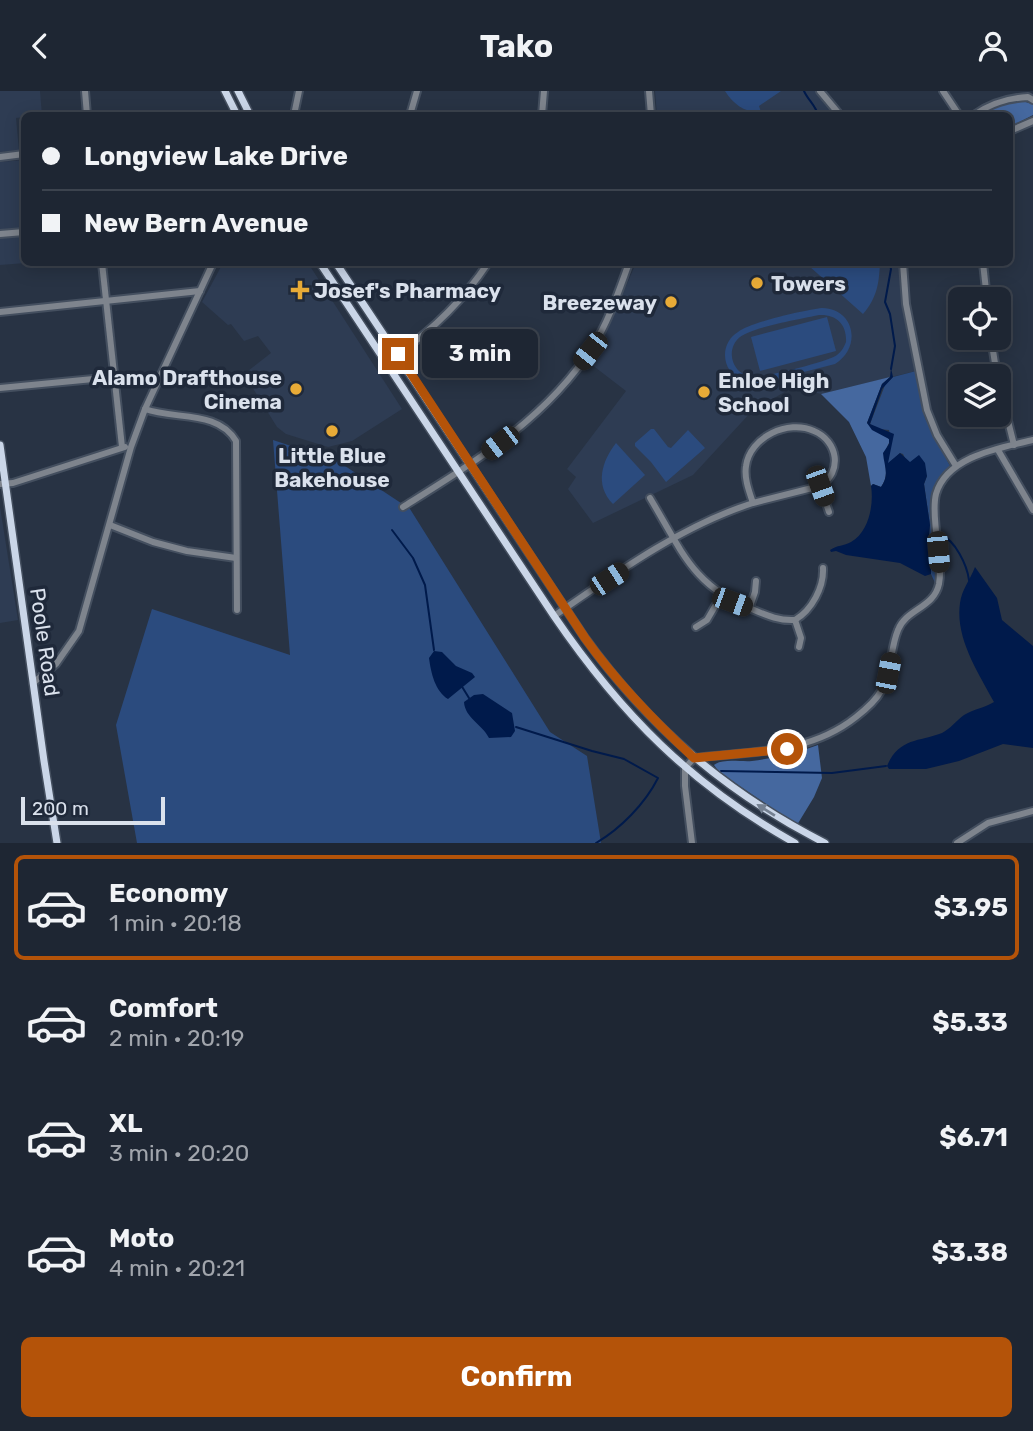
<!DOCTYPE html>
<html lang="en">
<head>
<meta charset="utf-8">
<style>
  body { margin:0; font-family:Rubik,sans-serif; background:#2b323f; color:#f1f3f6; height:100vh; display:flex; flex-direction:column; font-size:26px; white-space:nowrap }
  * { box-sizing:border-box; margin:0 }
  p { font-size:23px; color:#a1a5ac }
  .icon { flex:none; width:38px; height:38px; fill:none; stroke:currentColor; stroke-width:2; stroke-linecap:round; stroke-linejoin:round }
  .map { position:relative; height:752px; overflow:hidden }
  .sheet { display:flex; flex-direction:column; background:#1e2633; flex:1 }
  .sheet>* { flex:none }
  .hud { position:absolute; left:21px; top:21px; width:992px; height:154px; border-radius:10px; box-shadow:0 4px 18px #0003,0 0 0 2px #3c434e; display:grid; align-content:center; height:154px; padding:0 21px; background:#1e2633 }
  .buttons { position:absolute; left:948px; top:196px; display:grid; gap:14px }
  .buttons a { display:grid; place-items:center; width:63px; height:63px; border-radius:10px; background:#1e2633; box-shadow:0 4px 18px #0003,0 0 0 2px #3c434e; font-size:35px }
  .scale { position:absolute; left:21px; bottom:18px; width:144px; box-sizing:border-box; padding-left:7px; border:4px solid #dae1ec; border-top:0; font-size:19px; line-height:24px; white-space:nowrap; color:#dae1ec; -webkit-text-stroke:5px #1f293a; paint-order:stroke }
  .end { position:absolute; width:32px; height:32px; margin:-16px; border:9px solid #b45309; background:#fff; box-shadow:0 0 0 4px #fff }
  .from { border-radius:50% }
  .bubble { position:absolute; height:49px; border-radius:10px; background:#1e2633; box-shadow:0 4px 18px #0003,0 0 0 2px #3c434e; font-size:23px; font-weight:700; line-height:49px; text-align:center }
  .car { position:absolute; width:21px; height:42px; margin:-21px -10px; border-radius:9px; box-shadow:0 0 5px 2px #0007; background:linear-gradient(#222 24%,#8ab4d8 0 40%,#222 0 76%,#8ab4d8 0 86%,#222 0) }
  .hud b { display:flex; align-items:center; gap:24px; height:66px; font-size:26px }
  .hud b+b { border-top:2px solid #3c434e }
  .hud i { width:18px; height:18px; background:#f1f3f6 }
  ul { padding:12px 0 0; list-style:none }
  li { display:flex; align-items:center; gap:21px; height:105px; margin:0 14px 10px; padding:0 7px; border:4px solid transparent; border-radius:10px }
  li div { flex:1 }
  li b { display:block; font-size:26px }
  li em { font-style:normal; font-weight:700 }
  li.current { border-color:#b45309 }
  li>.icon { width:63px; height:63px; stroke-width:1.5 }
  .primary-button { display:flex; gap:14px; margin-top:auto; padding:14px 21px }
  .primary-button a { flex:1; height:80px; border-radius:10px; background:#b45309; color:#fff; font-size:28px; font-weight:700; line-height:80px; text-align:center }
  header { display:flex; justify-content:space-between; align-items:center; height:91px; padding:0 21px; background:#1e2633; font-size:32px; font-weight:700 }
  .map>svg:first-child { display:block }
  .built { fill:#2e3c53 }
  .green { fill:#2b4b7e; fill-rule:evenodd }
  .forest { fill:#45689f }
  .water { fill:#001a4b }
  .lines { fill:none; stroke-linecap:round; stroke-linejoin:round }
  .stream { stroke:#001a4b; stroke-width:2 }
  .minor-casing { stroke:#444f5f; stroke-width:10 }
  .major-casing { stroke:#444f5f; stroke-width:10 }
  .minor { stroke:#7e848d; stroke-width:6 }
  .major { stroke:#cad6e8; stroke-width:7 }
  .oneway { fill:#748091 }
  .route { stroke:#b45309; stroke-width:9 }
  .poi-dot { fill:#e8ab37; stroke:#1f293a; stroke-width:2.5 }
  .labels { text-anchor:middle; dominant-baseline:central; stroke-width:7; stroke-linejoin:round; paint-order:stroke }
  .poi-label { font-size:21px; font-weight:bold; fill:#dae1ec; stroke:#1f293a; text-anchor:start }
  .street-label { font-size:21px; fill:#dae1ec; stroke:#1f293a }
</style>
</head>
<body>
<header><svg class="icon" aria-label="back" viewBox="0 0 24 24"><path d="M15 5l-7 7 7 7"/></svg>Tako<svg class="icon" aria-label="person" viewBox="0 0 24 24"><circle cx="12" cy="8" r="4"/><path d="M4 21q1-7 8-7t8 7"/></svg></header>
<div class="map">
<svg width="1033" height="752" viewBox="0 0 1033 752">
  <rect width="100%" height="100%" fill="#283344"/>
  <g class="built">
    <polygon points="0,0 40,0 42,24 16,27 19,59 0,61"/>
    <polygon points="655,0 816,0 835,24 657,24"/>
    <polygon points="24,69 26,172 0,174 0,71"/>
    <polygon points="223,172 308,172 402,318 352,350 328,356 286,343 277,336 244,283 271,262 258,245 244,250 231,233 228,234 202,211"/>
    <polygon points="636,172 900,172 904,219 916,280 821,303 793,296 752,320 693,384 593,432 568,398 576,386 567,378 626,300 587,270 607,239"/>
    <polygon points="0,416 18,529 0,532"/>
  </g>
  <g class="green">
    <path d="M725 0H781L759 15 761 21C745 22 733 13 725 0Z"/>
    <path d="M812 172H880C879 192 877 207 863 223L809 175Z"/>
    <path d="M822 217C855 218 862 256 835 273L741 297 739 291 742 290C732 284 725 276 725 264 725 254 730 246 738 241 751 231 805 219 822 217ZM819 224C836 223 847 233 846 251 844 256 842 260 837 264 830 270 763 287 753 286 733 285 724 259 740 246 753 236 801 228 819 224Z"/>
    <polygon points="827,226 836,260 760,280 751,246"/>
    <path d="M916 280 925 327 950 375C945 383 938 389 934 398 924 429 941 463 936 494L931 483V468L928 454 930 434 924 393 927 385 906 369 903 363 900 362 888 373C888 357 893 357 889 339L878 338 870 333 885 294 893 286Z"/>
    <polygon points="651,338 654,338 668,356 671,357 688,339 705,357 666,391 651,371 635,355 635,352"/>
    <polygon points="273,349 339,371 410,418 550,641 587,665 601,752 137,752 116,634 152,518 290,564"/>
    <path d="M616 352 645 384 613 413C594 394 602 370 616 352Z"/>
  </g>
  <g class="forest">
    <polygon points="1018,9 1033,13 1033,24 1010,36 1010,24 981,24 994,17"/>
    <path d="M890 286 882 293 867 332 887 345 890 350C878 371 893 379 881 396L873 393 871 395 866 366 849 331 821 303Z"/>
    <path d="M818 654 822 687 814 706 797 734 719 681 714 674C723 667 740 671 752 670 775 667 797 662 818 654Z"/>
  </g>
  <g class="water">
    <path d="M891 277 893 286 882 298 870 333 894 343 888 372 900 362 910 371 919 364 925 372 927 385 924 393 930 434 928 454 931 468V483L925 485 900 472 846 464 836 460 831 461 830 459C837 454 844 455 851 451 869 441 874 413 871 395L873 393 881 396C890 384 884 375 883 362L889 353V348L872 339 867 332 882 293 890 286Z"/>
    <path d="M975 476 997 507 1002 529 1033 555V657L1003 653 959 670 926 678H889L887 675C899 647 918 651 942 642 950 638 956 630 964 624 974 618 984 617 994 611 978 581 955 547 960 512 962 498 970 489 975 476Z"/>
    <path d="M434 560 442 561 456 575 472 582 475 586 448 608C435 600 431 582 429 567Z"/>
    <path d="M483 603 512 622 515 640 511 646 489 647C482 633 465 627 464 611L474 604Z"/>
  </g>
  <g class="lines">
    <g class="stream">
      <path d="M804 0C808 9 816 15 818 24"/>
      <polyline points="889,172 891,178 885,211 890,223 895,255 891,278"/>
      <polyline points="392,439 413,467 425,494 434,559"/>
      <path d="M941 444C955 449 967 474 969 489"/>
      <polyline points="461,594 469,607"/>
      <path d="M516 636 592 660 624 668 658 687C645 713 620 738 596 752"/>
      <polyline points="721,680 832,682 886,675"/>
    </g>
    <defs>
      <g id="minor">
        <polyline points="85,0 87,24"/>
        <polyline points="649,0 651,24"/>
        <polyline points="820,0 840,24"/>
        <polyline points="943,0 959,24"/>
        <polyline points="294,24 299,0"/>
        <polyline points="410,24 417,0"/>
        <polyline points="542,24 544,0"/>
        <path d="M974 24C991 12 1007 7 1028 6L1033 9"/>
        <polyline points="1010,40 1033,30"/>
        <polyline points="0,66 24,63"/>
        <polyline points="0,143 24,141"/>
        <polyline points="102,172 122,356"/>
        <polyline points="903,172 906,213 927,319 937,344 956,375"/>
        <polyline points="983,172 987,208"/>
        <polyline points="0,221 200,200"/>
        <polyline points="991,247 997,285"/>
        <path d="M398 263C434 238 464 208 488 172"/>
        <polyline points="999,294 1014,354"/>
        <polyline points="0,297 114,286"/>
        <path d="M145 318C175 329 218 319 236 350L237 519"/>
        <polyline points="998,359 1033,419"/>
        <polyline points="0,393 13,392 125,356"/>
        <polyline points="820,395 829,421"/>
        <path d="M650 407C682 460 693 496 754 519 768 525 780 530 795 529 812 519 824 496 823 477"/>
        <path d="M403 416C473 372 548 327 593 255 609 230 619 199 629 172"/>
        <polyline points="110,434 153,451 187,460 236,467"/>
        <polyline points="749,518 755,501 756,490"/>
        <path d="M554 525C616 482 681 435 753 412 749 400 744 387 746 375 750 346 788 328 814 340 838 350 843 381 820 395L753 412"/>
        <polyline points="795,529 801,547 799,556"/>
        <polyline points="696,536 707,529 721,505"/>
        <polyline points="33,592 56,573 79,540 131,356 145,318 213,172"/>
        <path d="M692 752 685 695V677L694 667C751 660 808 664 856 626 865 619 875 611 881 600 892 581 890 558 898 539 906 518 934 517 939 493 942 476 938 457 936 440 935 428 933 415 936 403 947 365 1000 357 1033 349"/>
        <polyline points="957,752 988,732 1033,720"/>
      </g>
      <g id="major">
        <polyline points="225,0 237,24"/>
        <polyline points="238,0 250,24"/>
        <path d="M320 172 554 525C621 623 691 694 795 752"/>
        <path d="M336 172 585 547C650 637 727 702 825 752"/>
        <polyline points="0,354 44,670 57,752"/>
      </g>
    </defs>
    <use href="#minor" class="minor-casing"/>
    <use href="#major" class="major-casing"/>
    <use href="#minor" class="minor"/>
    <use href="#major" class="major"/>
  </g>
  <defs><path id="oneway-solid" d="M-6-.8H1V-3.2L6.5 0L1 3.2V.8H-6Z" transform="scale(1.75)"/></defs>
  <use class="oneway" href="#oneway-solid" transform="translate(766 719) rotate(-148)"/>
  <g class="lines">
    <path class="route" d="M398 263 585 547C617 592 654 630 694 667L787 658"/>
  </g>
  <g class="poi-dot">
    <circle cx="757" cy="192" r="7"/>
    <path d="M296.5 188.5h7v7h7v7h-7v7h-7v-7h-7v-7h7z"/>
    <circle cx="671" cy="211" r="7"/>
    <circle cx="296" cy="298" r="7"/>
    <circle cx="704" cy="301" r="7"/>
    <circle cx="332" cy="340" r="7"/>
  </g>
  <g class="labels">
    <g class="poi-label">
      <text x="771" y="192">Towers</text>
      <text x="314" y="199">Josef's Pharmacy</text>
      <text x="657" y="211" text-anchor="end">Breezeway</text>
      <text x="282" y="286" text-anchor="end">Alamo Drafthouse<tspan x="282" dy="24">Cinema</tspan></text>
      <text x="718" y="289">Enloe High<tspan x="718" dy="24">School</tspan></text>
      <text x="332" y="364" text-anchor="middle">Little Blue<tspan x="332" dy="24">Bakehouse</tspan></text>
    </g>
    <g class="street-label">
      <text transform="translate(45 551) rotate(82)">Poole Road</text>
    </g>
  </g>
</svg>
<div class="buttons">
<a><svg class="icon" aria-label="locate" viewBox="0 0 24 24"><circle cx="12" cy="12" r="6"/><path d="M12 2v4M12 18v4M2 12h4M18 12h4"/></svg></a>
<a><svg class="icon" aria-label="layers" viewBox="0 0 24 24"><path d="M12 4l9 5-9 5-9-5zM3 14l9 5 9-5"/></svg></a>
</div>
<div class="scale">200 m</div>
<i class="end from" style="left:787px;top:658px"></i>
<i class="end" style="left:398px;top:263px"></i>
<div class="bubble" style="left:422px;top:238px;width:116px">3 min</div>
<i class="car" style="left:590px;top:260px;rotate:218deg"></i>
<i class="car" style="left:500px;top:352px;rotate:233deg"></i>
<i class="car" style="left:820px;top:395px;rotate:160deg"></i>
<i class="car" style="left:938px;top:461px;rotate:175deg"></i>
<i class="car" style="left:609px;top:488px;rotate:57deg"></i>
<i class="car" style="left:732px;top:511px;rotate:110deg"></i>
<i class="car" style="left:888px;top:582px;rotate:11deg"></i>
<div class="hud">
<b><i class="from"></i>Longview Lake Drive</b>
<b><i></i>New Bern Avenue</b>
</div>
</div>
<section class="sheet">
<ul>
<li class="current"><svg class="icon" aria-label="car" viewBox="0 0 24 24"><path d="M5 17H2v-5l4-1 3-4h7l3 4 3 1v5h-3M9 17h6M6 11h13"/><circle cx="7" cy="17" r="2"/><circle cx="17" cy="17" r="2"/></svg><div><b>Economy</b><p>1 min · 20:18</p></div><em>$3.95</em></li>
<li><svg class="icon" aria-label="car" viewBox="0 0 24 24"><path d="M5 17H2v-5l4-1 3-4h7l3 4 3 1v5h-3M9 17h6M6 11h13"/><circle cx="7" cy="17" r="2"/><circle cx="17" cy="17" r="2"/></svg><div><b>Comfort</b><p>2 min · 20:19</p></div><em>$5.33</em></li>
<li><svg class="icon" aria-label="car" viewBox="0 0 24 24"><path d="M5 17H2v-5l4-1 3-4h7l3 4 3 1v5h-3M9 17h6M6 11h13"/><circle cx="7" cy="17" r="2"/><circle cx="17" cy="17" r="2"/></svg><div><b>XL</b><p>3 min · 20:20</p></div><em>$6.71</em></li>
<li><svg class="icon" aria-label="car" viewBox="0 0 24 24"><path d="M5 17H2v-5l4-1 3-4h7l3 4 3 1v5h-3M9 17h6M6 11h13"/><circle cx="7" cy="17" r="2"/><circle cx="17" cy="17" r="2"/></svg><div><b>Moto</b><p>4 min · 20:21</p></div><em>$3.38</em></li>
</ul>
<div class="primary-button"><a>Confirm</a></div>
</section>
</body>
</html>
